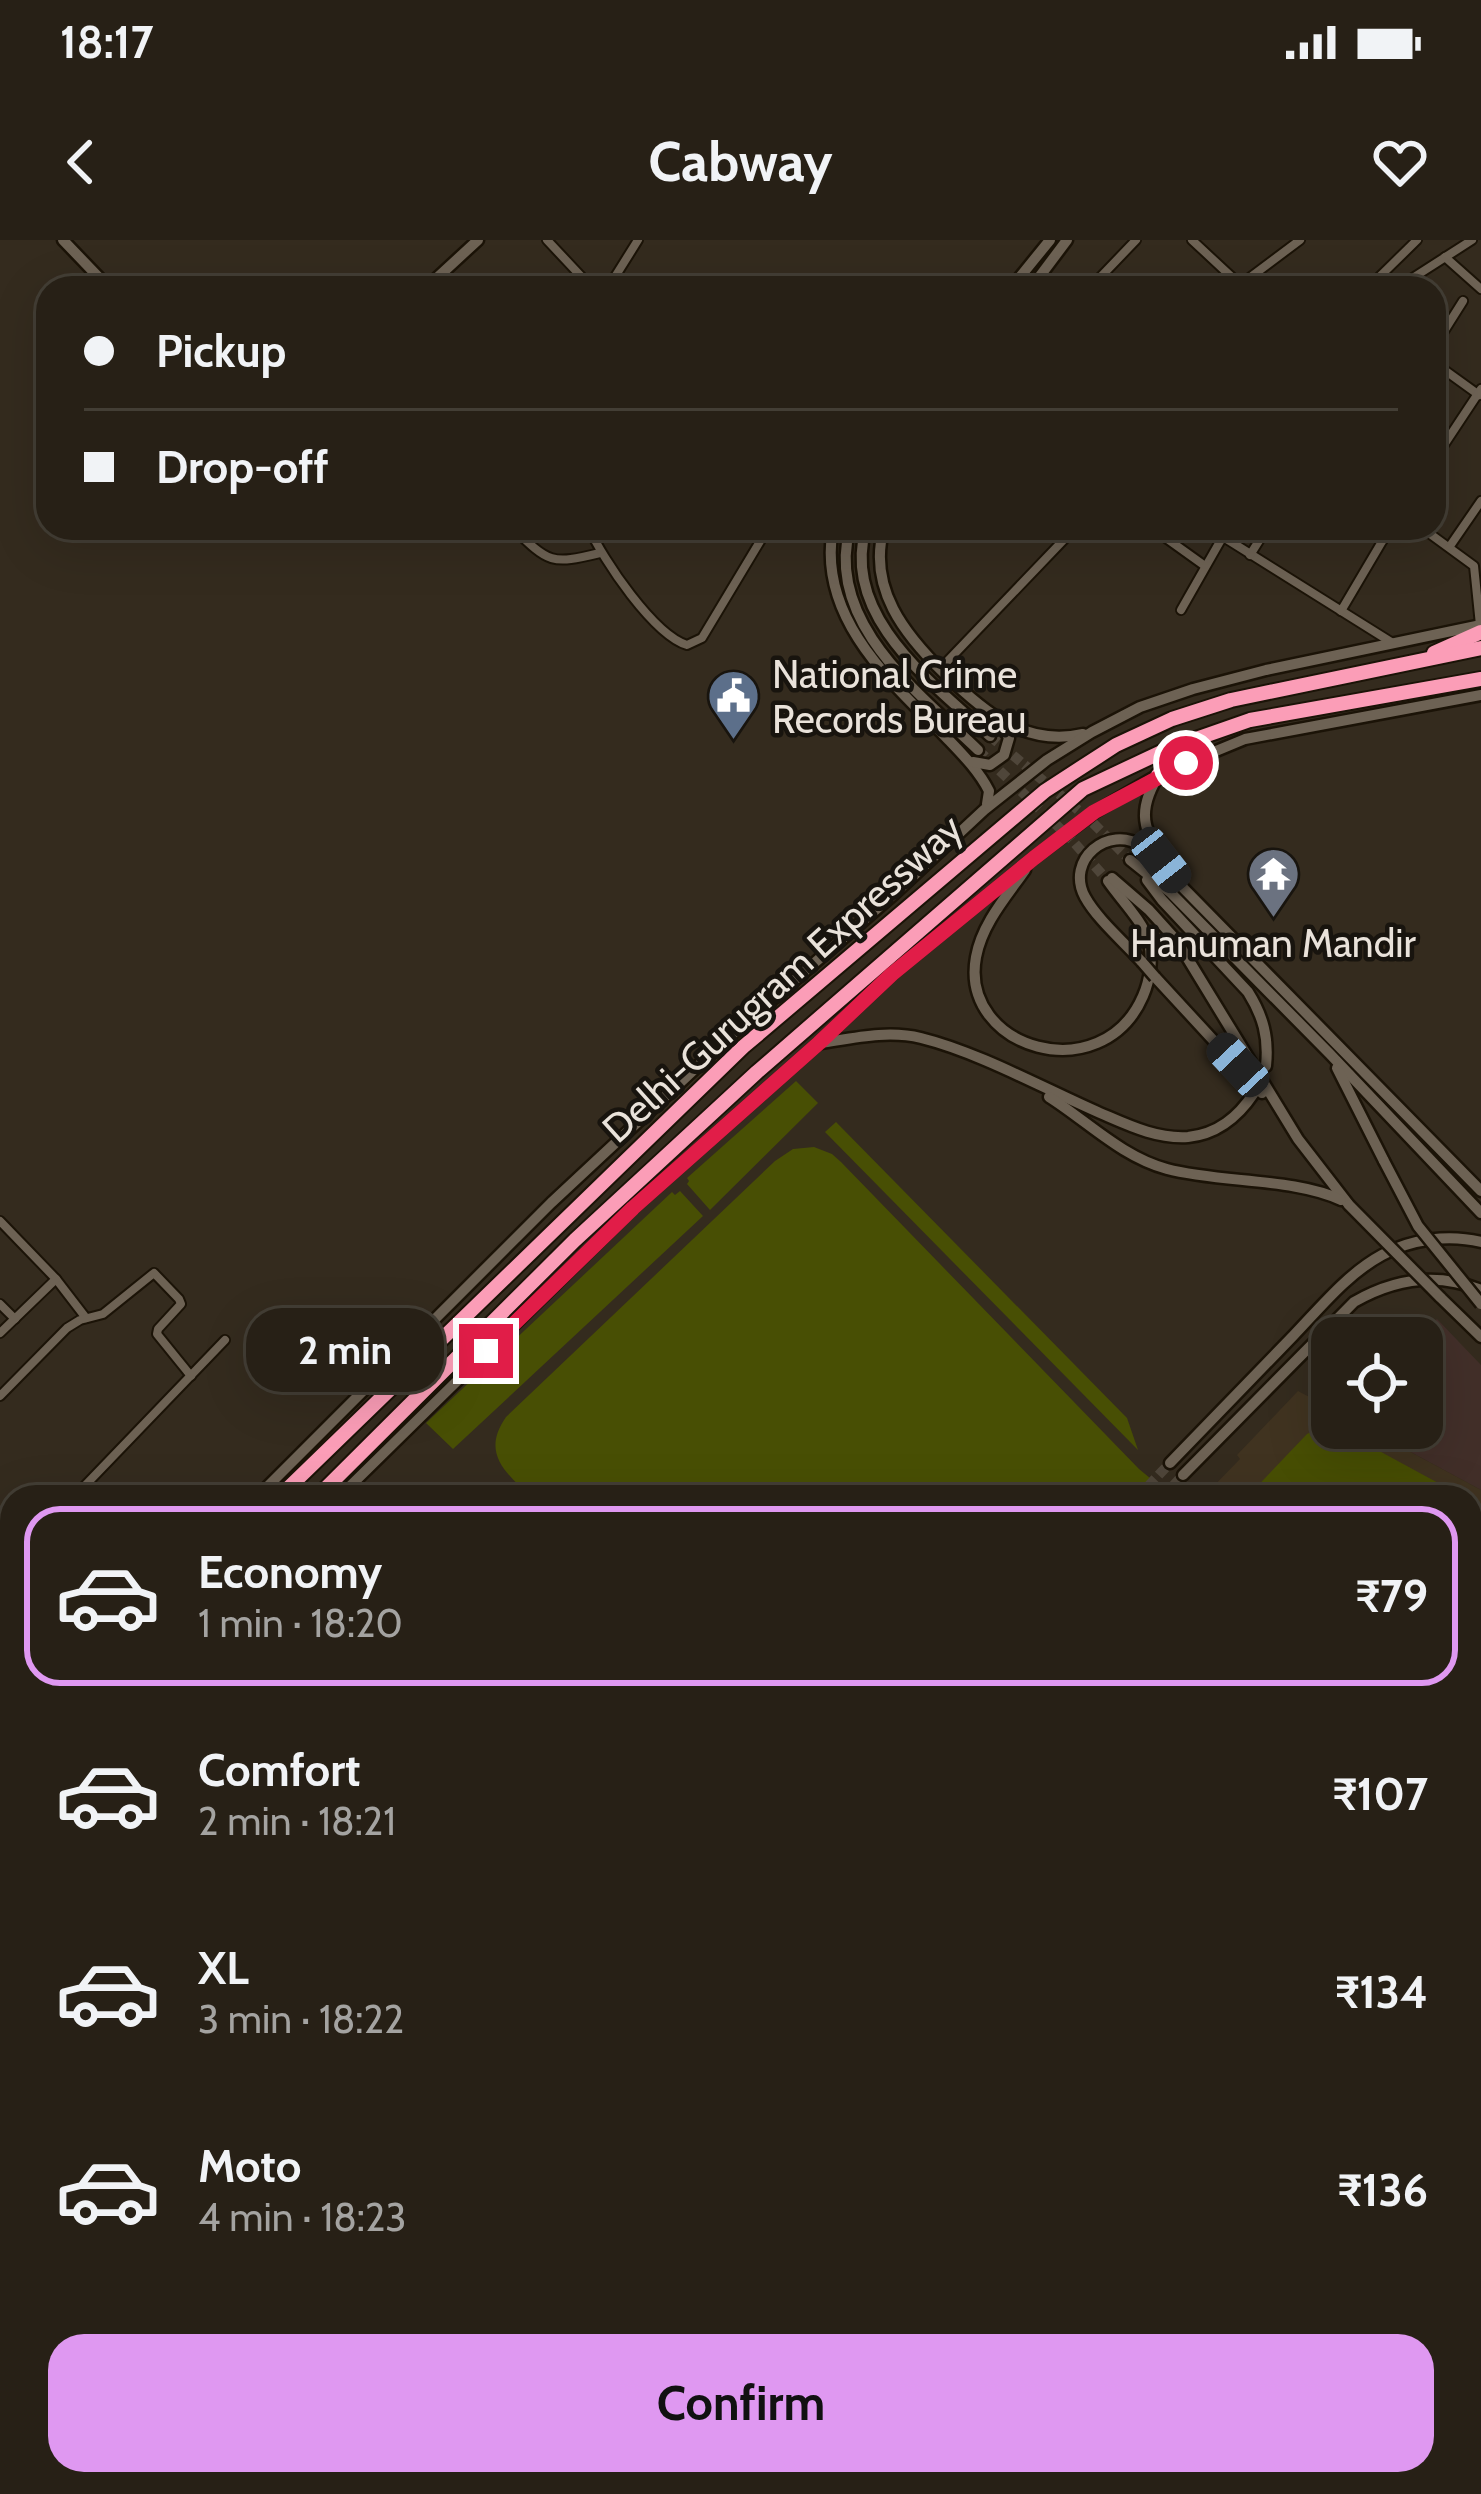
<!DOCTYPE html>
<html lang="en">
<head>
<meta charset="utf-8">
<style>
  body { margin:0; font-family:Cabin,sans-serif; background:#2f281f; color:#f1f3f6; height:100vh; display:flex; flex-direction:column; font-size:45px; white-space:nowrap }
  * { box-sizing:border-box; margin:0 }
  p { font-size:39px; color:#a4a3a1 }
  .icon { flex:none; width:66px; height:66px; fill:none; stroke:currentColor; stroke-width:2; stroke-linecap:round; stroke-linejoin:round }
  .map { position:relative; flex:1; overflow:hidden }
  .sheet { position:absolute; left:0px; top:1245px; width:1482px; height:1011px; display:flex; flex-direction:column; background:#272016; border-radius:36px 36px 0 0; box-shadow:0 12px 48px #0002,0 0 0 3px #433e35 }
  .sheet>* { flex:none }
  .guide { position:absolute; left:36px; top:36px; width:1410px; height:264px; border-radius:36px; box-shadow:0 12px 48px #0002,0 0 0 3px #433e35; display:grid; align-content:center; height:264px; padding:0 48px; background:#272016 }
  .buttons { position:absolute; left:1311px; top:1077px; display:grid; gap:24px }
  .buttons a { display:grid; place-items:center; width:132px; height:132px; border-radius:24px; background:#272016; box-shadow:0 12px 48px #0002,0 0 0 3px #433e35; font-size:60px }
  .end { position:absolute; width:54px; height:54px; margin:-27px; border:15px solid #e11d48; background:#fff; box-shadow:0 0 0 6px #fff }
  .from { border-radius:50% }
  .bubble { position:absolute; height:84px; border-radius:36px; background:#272016; box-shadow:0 12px 48px #0002,0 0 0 3px #433e35; font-size:39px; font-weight:800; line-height:84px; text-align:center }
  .car { position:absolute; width:36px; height:72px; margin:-36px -18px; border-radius:15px; box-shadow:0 0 9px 3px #0007; background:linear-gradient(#222 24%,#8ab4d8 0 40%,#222 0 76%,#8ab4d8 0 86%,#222 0) }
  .guide b { display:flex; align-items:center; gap:42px; height:114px; font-size:45px }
  .guide b+b { border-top:3px solid #433e35 }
  .guide i { width:30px; height:30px; background:#f1f3f6 }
  ul { padding:21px 0 0; list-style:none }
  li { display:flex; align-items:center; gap:36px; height:180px; margin:0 24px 18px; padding:0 24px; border:6px solid transparent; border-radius:36px }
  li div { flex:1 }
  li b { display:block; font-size:45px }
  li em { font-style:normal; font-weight:800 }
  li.selected { border-color:#df98f1 }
  li>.icon { width:108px; height:108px; stroke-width:1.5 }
  .action { display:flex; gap:24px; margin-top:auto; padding:24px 48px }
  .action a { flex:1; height:138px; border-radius:36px; background:#df98f1; color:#111; font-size:48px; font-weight:800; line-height:138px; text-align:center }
  .status { display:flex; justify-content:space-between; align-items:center; height:84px; padding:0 60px; background:#272016; direction:ltr }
  .status svg { height:33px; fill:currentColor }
  header { display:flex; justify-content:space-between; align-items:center; height:156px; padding:0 48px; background:#272016; font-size:54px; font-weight:800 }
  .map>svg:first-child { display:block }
  .industrial { fill:#422f29 }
  .built { fill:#403320 }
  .green { fill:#484f04 }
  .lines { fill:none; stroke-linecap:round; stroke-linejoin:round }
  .secondary-tunnel { stroke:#4f463a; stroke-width:10; stroke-dasharray:10 5; stroke-linecap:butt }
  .street-casing { stroke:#1b1307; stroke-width:12 }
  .secondary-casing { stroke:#1b1307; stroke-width:15 }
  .highway-casing { stroke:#1b1307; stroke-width:18 }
  .street { stroke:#6d6254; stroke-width:8 }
  .secondary { stroke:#6d6254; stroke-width:10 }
  .highway { stroke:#fb9db7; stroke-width:14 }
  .rail-casing { stroke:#9e968c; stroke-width:8 }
  .rail { stroke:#18140e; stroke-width:3; stroke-dasharray:9; stroke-linecap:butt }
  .secondary-bridge-casing { stroke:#1b1307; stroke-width:15; stroke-linecap:butt }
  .secondary-bridge { stroke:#6d6254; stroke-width:10 }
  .route { stroke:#e11d48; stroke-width:15 }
  .labels { text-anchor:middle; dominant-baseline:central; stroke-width:9; stroke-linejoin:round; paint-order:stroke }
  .poi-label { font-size:39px; fill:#e9e2da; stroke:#18140e; text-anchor:start }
  .street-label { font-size:39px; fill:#e9e2da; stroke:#18140e }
</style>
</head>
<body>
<div class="status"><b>18:17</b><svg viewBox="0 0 49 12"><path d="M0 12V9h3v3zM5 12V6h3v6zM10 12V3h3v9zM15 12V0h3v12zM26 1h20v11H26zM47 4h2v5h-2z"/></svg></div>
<header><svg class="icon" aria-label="back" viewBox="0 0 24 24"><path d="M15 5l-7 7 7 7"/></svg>Cabway<svg class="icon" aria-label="heart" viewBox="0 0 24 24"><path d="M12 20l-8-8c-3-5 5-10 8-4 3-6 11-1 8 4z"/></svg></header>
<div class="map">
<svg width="1481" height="2254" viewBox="0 0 1481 2254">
  <rect width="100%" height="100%" fill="#342b1e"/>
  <polygon class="industrial" points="1437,1079 1481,1125 1481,1250 1366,1188 1422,1188 1422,1098 1417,1098"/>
  <polygon class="built" points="1298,1151 1332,1169 1332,1188 1366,1188 1481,1250 1481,2223 1473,2231 1470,2228 1470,1257 1198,1257 1204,1256 1240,1219 1237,1215"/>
  <g class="green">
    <polygon points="796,841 818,863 710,970 687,944 689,941 687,938"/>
    <polygon points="836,882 1127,1178 1138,1210 825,892"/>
    <path d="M814 907 832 914 841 922 1139 1229 1173 1257H531C505 1232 481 1213 506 1177L775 921 793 909Z"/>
    <polygon points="680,951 703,976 453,1209 426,1183 672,952 675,955"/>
    <polygon points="1325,1185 1331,1185 1332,1188 1337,1188 1464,1257 1247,1257 1307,1194"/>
    <polygon points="1470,1261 1481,1267 1481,1774 1470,1785"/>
    <polygon points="1479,1787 1481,1788 1481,1943 1470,1932 1470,1796"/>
    <polygon points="1470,1939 1481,1950 1481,2145 1470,2155"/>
  </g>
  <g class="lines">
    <g class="secondary-tunnel">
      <polyline points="990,496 1090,580 1130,620"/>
      <polyline points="978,510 1071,599 1108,641"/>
      <polyline points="1138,1257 1170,1223"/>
      <polyline points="1163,1257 1183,1235"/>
    </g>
    <defs>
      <g id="street">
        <polyline points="547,0 592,48"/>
        <polyline points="1192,0 1236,41 1236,48"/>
        <polyline points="1445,17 1481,49"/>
        <polyline points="497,45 499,48"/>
        <polyline points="608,48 638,0"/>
        <polyline points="1090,48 1136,0"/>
        <polyline points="1236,48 1300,0"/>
        <polyline points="1368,48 1417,0"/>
        <polyline points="1397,48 1472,0"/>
        <polyline points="1434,107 1463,61"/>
        <polyline points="1434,118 1443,129 1479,155"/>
        <polyline points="1434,220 1481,149"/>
        <path d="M513 288C549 323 551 325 600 313"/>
        <path d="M589 288C603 320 654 395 687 405L702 398 768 288"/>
        <polyline points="1152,288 1205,326"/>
        <polyline points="1209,288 1391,402"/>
        <polyline points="1365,288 1383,300"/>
        <polyline points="1422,288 1474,326 1480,385"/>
        <polyline points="1450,306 1481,261"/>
        <polyline points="1250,315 1267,288"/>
        <polyline points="1181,370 1222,298"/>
        <polyline points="1341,371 1390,288"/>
        <polyline points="940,429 1075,288"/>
        <polyline points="0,981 56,1039 86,1078"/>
        <polyline points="0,1064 15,1079"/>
        <polyline points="0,1093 56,1039"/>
        <polyline points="0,1156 67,1088 80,1080 103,1074 154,1033 179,1059 181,1064 158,1089 157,1094 191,1136"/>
        <polyline points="74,1257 225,1100"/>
        <polyline points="0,1276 12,1289"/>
        <polyline points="0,1334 12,1322"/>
        <polyline points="0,1466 12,1475"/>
        <polyline points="525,2244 534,2254"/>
        <polyline points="642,2244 650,2254"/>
        <polyline points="1050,2244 1050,2254"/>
        <polyline points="1141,2244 1149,2254"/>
        <polyline points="1315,2244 1319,2254"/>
        <polyline points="1464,2244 1474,2254"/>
        <polyline points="1341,2249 1352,2244"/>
      </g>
      <g id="secondary">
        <polyline points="63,0 109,48"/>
        <polyline points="426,48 478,0"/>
        <polyline points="1011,48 1050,0"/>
        <polyline points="1031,48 1067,0"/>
        <path d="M833 288C817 374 886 438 942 493 959 511 978 529 989 551L987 564"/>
        <path d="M850 288C824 382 919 453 978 510"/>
        <path d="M866 288C840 377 934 444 990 496"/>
        <path d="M884 288C867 348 905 395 945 434 984 472 1025 507 1083 494"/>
        <polyline points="973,522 990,525 1004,515 1009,498 1001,483"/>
        <path d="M1157 538C1137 572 1144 589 1162 621"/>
        <polyline points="1130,620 1170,652 1330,814 1481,973"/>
        <path d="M1025 630C1006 657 982 684 976 717 959 809 1102 851 1143 756 1150 740 1153 719 1149 702 1142 680 1121 660 1108 641"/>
        <polyline points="1112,638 1149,670 1177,701 1298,899 1349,965"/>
        <path d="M1147 640 1162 660 1248 752C1263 776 1269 797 1266 826"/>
        <path d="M1142 722C1125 703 1097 679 1085 657 1065 620 1108 584 1142 606L1481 951"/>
        <polyline points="1155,737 1262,853"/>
        <path d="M821 803C854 798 888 790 921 798 978 812 1045 849 1100 873 1128 885 1156 899 1188 897 1218 894 1238 877 1254 853"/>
        <polyline points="1337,828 1384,921"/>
        <path d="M1049 857C1087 881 1122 917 1167 929 1220 943 1295 938 1341 960"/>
        <polyline points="1440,1057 1481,1097"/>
        <path d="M1170 1223C1211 1181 1252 1138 1293 1096 1320 1068 1347 1034 1382 1015 1411 999 1449 994 1481 1002"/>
        <path d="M1183 1235 1354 1062C1394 1039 1437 1032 1481 1050"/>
        <polyline points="257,1257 551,963 729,797 894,654 984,570 1047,520 1092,492 1140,467 1193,449 1266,430 1481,385"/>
        <polyline points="339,1257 633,968 819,803 892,734 1034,618 1095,572 1158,535 1245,499 1481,455"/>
        <polyline points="0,1623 12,1605"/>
        <polyline points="0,1735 12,1717"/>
        <polyline points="720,2254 732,2244"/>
        <polyline points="748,2254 760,2244"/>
      </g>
      <g id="highway">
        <polyline points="1434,413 1481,392"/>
        <polyline points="1158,535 1188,506"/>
        <polyline points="279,1257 743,807 1045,551 1116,505 1172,479 1231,460 1481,408"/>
        <polyline points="317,1257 575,1000 757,832 1083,549 1170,508 1250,480 1481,439"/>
        <polyline points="0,1658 12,1640"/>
        <polyline points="0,1704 12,1686"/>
      </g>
    </defs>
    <use href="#street" class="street-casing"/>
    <use href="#secondary" class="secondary-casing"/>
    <use href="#highway" class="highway-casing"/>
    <use href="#street" class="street"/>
    <use href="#secondary" class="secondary"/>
    <use href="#highway" class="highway"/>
    <defs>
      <polyline id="rail" points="0,2079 12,2053"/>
    </defs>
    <use href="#rail" class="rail-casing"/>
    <use href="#rail" class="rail"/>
    <defs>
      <g id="secondary-bridge">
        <polyline points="1142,722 1155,737"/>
        <polyline points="1384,921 1418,986 1481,1064"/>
        <polyline points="1349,965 1440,1057"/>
      </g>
    </defs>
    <use href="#secondary-bridge" class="secondary-bridge-casing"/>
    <use href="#secondary-bridge" class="secondary-bridge"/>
  </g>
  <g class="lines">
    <polyline class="route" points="486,1111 633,968 819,803 892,734 1034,618 1094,572 1186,523"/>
  </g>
  <defs>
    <symbol id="civic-pin" viewBox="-11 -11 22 30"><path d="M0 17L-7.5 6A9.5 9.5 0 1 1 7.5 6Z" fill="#5c6f8a" stroke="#18140e"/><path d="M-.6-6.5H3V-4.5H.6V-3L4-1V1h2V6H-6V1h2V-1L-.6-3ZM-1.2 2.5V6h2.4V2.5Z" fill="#fff"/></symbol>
    <symbol id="temple-pin" viewBox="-11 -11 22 30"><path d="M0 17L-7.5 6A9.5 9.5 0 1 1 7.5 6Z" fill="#6b7280" stroke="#18140e"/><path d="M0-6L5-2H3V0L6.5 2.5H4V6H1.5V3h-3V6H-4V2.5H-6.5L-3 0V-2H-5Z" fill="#fff"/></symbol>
  </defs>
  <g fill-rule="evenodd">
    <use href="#civic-pin" x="704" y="426" width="59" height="81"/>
    <use href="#temple-pin" x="1244" y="604" width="59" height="81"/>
  </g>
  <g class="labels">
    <g class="poi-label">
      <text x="772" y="434">National Crime<tspan x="772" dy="45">Records Bureau</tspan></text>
      <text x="1273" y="703" text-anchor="middle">Hanuman Mandir</text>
    </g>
    <g class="street-label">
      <text transform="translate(782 738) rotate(-42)">Delhi-Gurugram Expressway</text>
    </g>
  </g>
</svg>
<div class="buttons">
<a><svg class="icon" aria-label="locate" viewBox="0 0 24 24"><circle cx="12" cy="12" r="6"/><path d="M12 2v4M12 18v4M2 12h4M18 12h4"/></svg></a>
</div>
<i class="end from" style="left:1186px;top:523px"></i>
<i class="end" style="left:486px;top:1111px"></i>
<div class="bubble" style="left:246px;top:1068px;width:198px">2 min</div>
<i class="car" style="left:1161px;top:620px;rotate:142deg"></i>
<i class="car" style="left:1238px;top:825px;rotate:317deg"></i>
<div class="guide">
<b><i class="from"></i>Pickup</b>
<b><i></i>Drop-off</b>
</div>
<section class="sheet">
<ul>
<li class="selected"><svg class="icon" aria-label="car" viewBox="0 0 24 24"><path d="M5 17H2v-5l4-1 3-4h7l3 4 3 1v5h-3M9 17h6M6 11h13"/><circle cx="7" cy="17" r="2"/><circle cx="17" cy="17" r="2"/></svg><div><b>Economy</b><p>1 min · 18:20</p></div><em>₹79</em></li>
<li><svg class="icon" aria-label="car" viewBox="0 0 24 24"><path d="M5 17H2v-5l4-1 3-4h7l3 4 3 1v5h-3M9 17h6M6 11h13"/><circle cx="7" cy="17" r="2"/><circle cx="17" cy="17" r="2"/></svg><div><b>Comfort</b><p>2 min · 18:21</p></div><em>₹107</em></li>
<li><svg class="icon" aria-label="car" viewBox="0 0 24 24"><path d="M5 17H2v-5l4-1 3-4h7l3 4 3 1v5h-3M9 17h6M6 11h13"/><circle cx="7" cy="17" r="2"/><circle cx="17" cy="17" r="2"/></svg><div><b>XL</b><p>3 min · 18:22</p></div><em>₹134</em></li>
<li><svg class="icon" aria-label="car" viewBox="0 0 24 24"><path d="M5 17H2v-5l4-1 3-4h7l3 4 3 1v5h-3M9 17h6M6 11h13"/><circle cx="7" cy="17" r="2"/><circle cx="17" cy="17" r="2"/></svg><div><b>Moto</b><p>4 min · 18:23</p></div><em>₹136</em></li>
</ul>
<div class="action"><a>Confirm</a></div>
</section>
</div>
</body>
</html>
